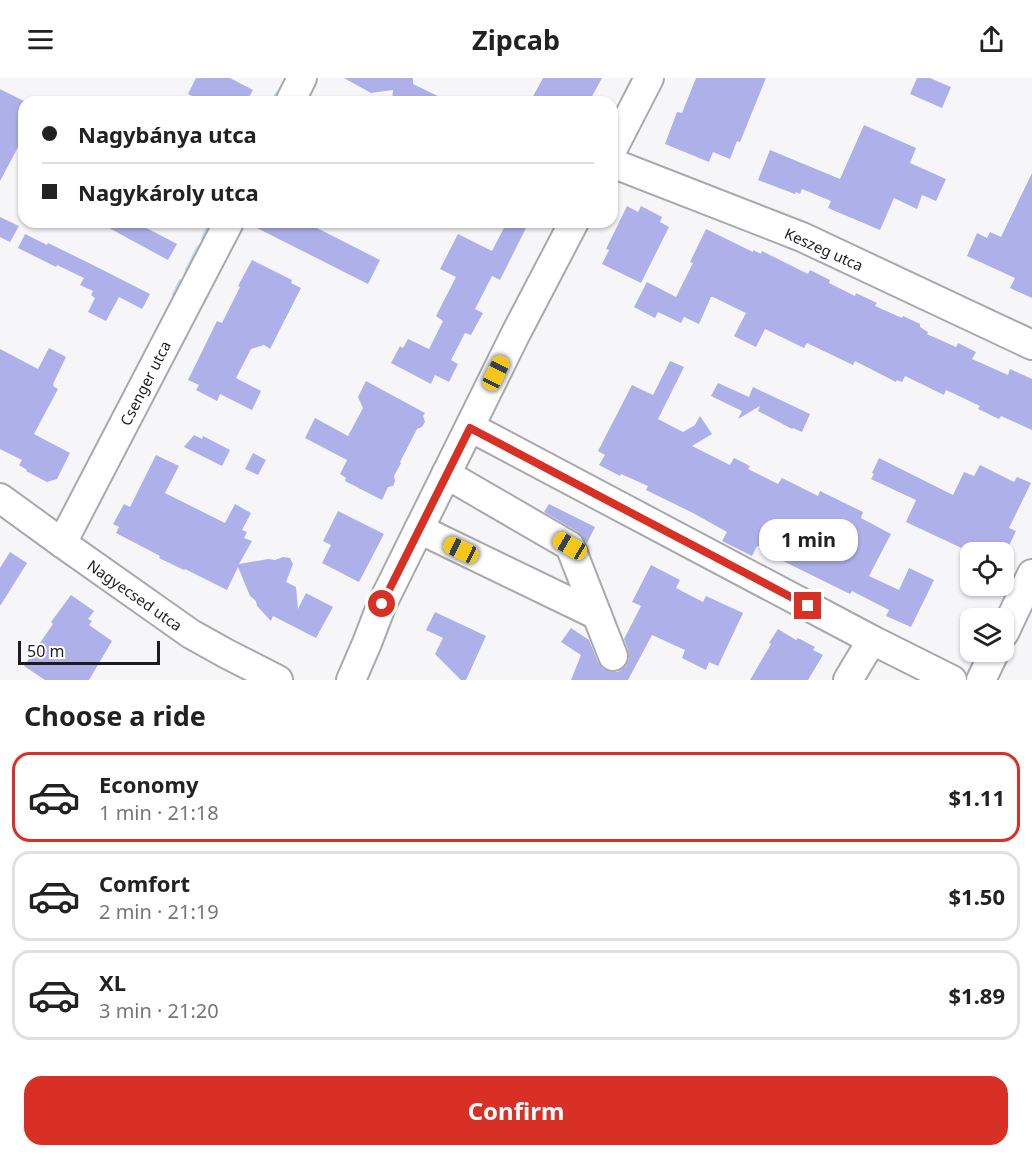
<!DOCTYPE html>
<html lang="en">
<head>
<meta charset="utf-8">
<style>
  body { margin:0; font-family:"Noto Sans",sans-serif; background:#f2f2f2; color:#222; height:100vh; display:flex; flex-direction:column; font-size:22px; white-space:nowrap }
  * { box-sizing:border-box; margin:0 }
  p { font-size:20px; color:#767676 }
  .icon { flex:none; width:33px; height:33px; fill:none; stroke:currentColor; stroke-width:2; stroke-linecap:round; stroke-linejoin:round }
  .map { position:relative; height:602px; overflow:hidden }
  .details { display:flex; flex-direction:column; background:#fff; flex:1 }
  .details>* { flex:none }
  .banner { position:absolute; left:18px; top:18px; width:600px; height:132px; border-radius:18px; box-shadow:0 2px 4px #0004; display:grid; align-content:center; height:132px; padding:0 24px; background:#fff }
  .buttons { position:absolute; left:960px; top:464px; display:grid; gap:12px }
  .buttons a { display:grid; place-items:center; width:54px; height:54px; border-radius:12px; background:#fff; box-shadow:0 2px 4px #0004; font-size:30px }
  .scale { position:absolute; left:18px; bottom:15px; width:142px; box-sizing:border-box; padding-left:6px; border:3px solid #1c1c1d; border-top:0; font-size:16px; line-height:21px; white-space:nowrap; color:#1c1c1d; -webkit-text-stroke:4px #fff; paint-order:stroke }
  .end { position:absolute; width:27px; height:27px; margin:-14px; border:8px solid #d93025; background:#fff; box-shadow:0 0 0 3px #fff }
  .from { border-radius:50% }
  .bubble { position:absolute; height:42px; border-radius:18px; background:#fff; box-shadow:0 2px 4px #0004; font-size:20px; font-weight:700; line-height:42px; text-align:center }
  .car { position:absolute; width:18px; height:36px; margin:-18px -9px; border-radius:8px; box-shadow:0 0 4px 2px #0007; background:linear-gradient(#f5c518 24%,#345 0 40%,#f5c518 0 76%,#345 0 86%,#f5c518 0) }
  .banner b { display:flex; align-items:center; gap:21px; height:57px; font-size:22px }
  .banner b+b { border-top:2px solid #e0e0e0 }
  .banner i { width:15px; height:15px; background:#222 }
  ul { padding:0; list-style:none }
  li { display:flex; align-items:center; gap:18px; height:90px; margin:0 12px 9px; padding:0 12px; border:3px solid #e0e0e0; border-radius:18px }
  li div { flex:1 }
  li b { display:block; font-size:22px }
  li em { font-style:normal; font-weight:700 }
  li.active { border-color:#d93025 }
  li>.icon { width:54px; height:54px; stroke-width:1.5 }
  h2 { padding:0 24px; font-size:27px; line-height:72px }
  .cta { display:flex; gap:12px; margin-top:auto; padding:12px 24px }
  .cta a { flex:1; height:69px; border-radius:18px; background:#d93025; color:#fff; font-size:24px; font-weight:700; line-height:69px; text-align:center }
  header { display:flex; justify-content:space-between; align-items:center; height:78px; padding:0 24px; background:#fff; font-size:27px; font-weight:700 }
  .map>svg:first-child { display:block }
  .lines { fill:none; stroke-linecap:round; stroke-linejoin:round }
  .stream { stroke:#bde1f6; stroke-width:6 }
  .building { fill:#aeb0e9 }
  .minor-casing { stroke:#a8a9ab; stroke-width:32 }
  .minor { stroke:#fff; stroke-width:28 }
  .route { stroke:#d93025; stroke-width:8 }
  .labels { text-anchor:middle; dominant-baseline:central; stroke-width:4.5; stroke-linejoin:round; paint-order:stroke }
  .street-label { font-size:15px; fill:#1c1c1d; stroke:#fff }
</style>
</head>
<body>
<header><svg class="icon" aria-label="menu" viewBox="0 0 24 24"><path d="M4 6h16M4 12h16M4 18h16"/></svg>Zipcab<svg class="icon" aria-label="share" viewBox="0 0 24 24"><path d="M12 15V3M7 8l5-5 5 5M5 13v7h14v-7"/></svg></header>
<div class="map">
<svg width="1032" height="602" viewBox="0 0 1032 602">
  <rect width="100%" height="100%" fill="#f6f6f9"/>
  <g class="lines">
    <g class="stream">
      <polyline points="274,24 278,16"/>
      <polyline points="212,145 212,144"/>
      <polyline points="204,160 209,150"/>
      <polyline points="188,192 199,170"/>
      <polyline points="175,217 181,204"/>
    </g>
  </g>
  <g class="building">
    <polygon points="196,0 230,0 253,12 246,24 204,24 188,16"/>
    <polygon points="344,0 413,0 413,6 450,24 392,24 393,12 371,15"/>
    <polygon points="543,0 602,0 589,24 530,24"/>
    <polygon points="696,0 766,0 740,64 737,63 730,81 713,74 709,84 665,66 677,34 682,35"/>
    <polygon points="917,0 930,0 951,9 942,30 910,16"/>
    <polygon points="0,11 24,23 24,58 0,103"/>
    <polygon points="864,47 916,70 910,85 946,101 936,123 922,117 917,131 894,120 880,152 828,130 831,123 802,111 800,116 796,114 795,116 758,102 770,72 840,101"/>
    <polygon points="1032,95 1032,220 1010,210 1015,200 967,178 977,155 987,160 990,154 1001,159"/>
    <polygon points="627,128 638,134 641,128 662,139 660,144 669,149 641,205 602,186 609,172 606,171"/>
    <polygon points="0,139 19,148 10,164 0,159"/>
    <polygon points="98,144 135,144 177,166 168,182"/>
    <polygon points="245,144 305,144 380,182 368,206"/>
    <polygon points="507,144 529,144 500,202 492,198 475,231 483,235 471,257 465,255 451,282 458,286 449,304 435,297 431,306 391,285 400,268 403,270 408,261 429,271 443,243 436,238 456,199 440,191 458,156 492,173"/>
    <polygon points="706,151 753,174 753,172 761,176 762,173 808,196 810,192 830,202 829,205 855,218 856,215 877,225 875,228 902,240 903,238 920,246 920,249 928,254 927,256 956,269 958,265 976,274 972,281 1008,297 1010,291 1032,301 1032,352 1001,338 999,341 978,331 980,328 946,312 944,317 905,298 902,304 897,302 896,304 855,283 853,287 807,265 804,270 765,251 756,269 734,258 746,235 713,219 711,219 699,246 684,239 681,245 658,234 655,240 634,229 647,204 676,219 693,185 690,184"/>
    <polygon points="25,156 47,167 48,165 91,186 150,216 142,231 119,219 106,243 88,234 95,220 91,217 93,213 80,207 84,200 57,187 56,189 18,170"/>
    <polygon points="252,182 292,202 291,205 301,210 270,271 264,267 251,271 236,300 261,313 252,332 220,316 217,323 196,312 199,307 188,302 217,243 222,245 240,209 238,208"/>
    <polygon points="49,270 66,279 53,306 54,307 53,308 58,311 34,356 70,375 57,401 47,404 26,393 27,392 19,387 22,382 0,371 0,271 38,291"/>
    <polygon points="670,283 684,289 658,341 683,354 695,347 700,338 712,356 692,368 730,387 734,380 750,388 748,391 778,406 782,400 818,418 820,413 863,434 861,440 891,456 869,498 899,512 909,490 934,502 911,549 886,538 889,532 852,513 850,516 783,483 786,477 761,464 758,469 757,468 752,478 722,463 727,454 693,435 646,412 648,408 621,396 620,398 599,387 605,377 598,373 632,307 653,317"/>
    <polygon points="366,303 425,335 423,338 425,344 422,349 417,351 400,384 401,385 394,398 395,403 393,408 388,409 382,422 345,403 346,400 340,396 347,382 305,360 315,340 348,358 363,330 358,319"/>
    <polygon points="718,305 749,319 753,309 810,336 802,354 793,350 792,351 758,333 760,328 738,341 742,333 711,318"/>
    <polygon points="194,357 202,361 203,358 230,372 222,388 184,369"/>
    <polygon points="253,375 266,382 258,397 245,391"/>
    <polygon points="156,377 179,388 165,415 225,445 235,426 251,435 242,452 247,454 244,460 252,463 239,486 268,481 275,482 283,479 290,480 293,486 286,504 296,509 298,531 306,515 333,529 316,560 273,538 271,543 257,528 256,523 250,518 238,489 227,512 185,491 184,492 159,480 160,478 116,455 119,449 113,446 124,426 130,429"/>
    <polygon points="879,380 953,417 964,394 974,398 980,387 1014,404 1017,399 1031,405 1009,450 1016,453 1006,474 970,474 906,444 916,422 871,401 874,396 872,395"/>
    <polygon points="549,426 595,449 587,465 578,454 544,434"/>
    <polygon points="338,433 384,456 359,504 322,485 331,467 323,463"/>
    <polygon points="10,474 27,485 0,528 0,490"/>
    <polygon points="651,487 680,502 676,510 703,524 706,518 743,535 718,588 709,584 706,592 682,580 685,572 652,557 628,602 571,602 581,577 561,564 571,550 589,562 598,584 603,591 611,594 618,594 626,588 629,580 628,572 624,561 641,528 632,524"/>
    <polygon points="71,517 94,533 88,541 92,543 89,547 112,563 89,602 45,602 24,588 53,546 51,544"/>
    <polygon points="435,534 486,558 466,602 461,602 435,576 443,560 426,552"/>
    <polygon points="778,551 796,562 798,560 815,569 813,572 823,577 808,602 750,602 771,566 769,565"/>
  </g>
  <g class="lines">
    <defs>
      <g id="minor">
        <polyline points="290,24 302,0"/>
        <polyline points="612,72 649,0"/>
        <polyline points="612,85 802,159 1032,267"/>
        <polyline points="470,349 872,562 952,602"/>
        <polyline points="446,396 570,468 613,578"/>
        <polyline points="0,420 62,465 191,556 227,576 278,602"/>
        <polyline points="419,451 597,537"/>
        <polyline points="62,465 229,144"/>
        <polyline points="1004,555 1032,496"/>
        <polyline points="351,602 367,565 382,526 516,255 574,144"/>
        <polyline points="848,602 872,562"/>
        <polyline points="981,602 995,573"/>
      </g>
    </defs>
    <use href="#minor" class="minor-casing"/>
    <use href="#minor" class="minor"/>
  </g>
  <g class="lines">
    <polyline class="route" points="382,526 470,350 808,528"/>
  </g>
  <g class="labels">
    <g class="street-label">
      <text transform="translate(824 171) rotate(24)">Keszeg utca</text>
      <text transform="translate(145 305) rotate(-63)">Csenger utca</text>
      <text transform="translate(135 517) rotate(35)">Nagyecsed utca</text>
    </g>
  </g>
</svg>
<div class="buttons">
<a><svg class="icon" aria-label="locate" viewBox="0 0 24 24"><circle cx="12" cy="12" r="6"/><path d="M12 2v4M12 18v4M2 12h4M18 12h4"/></svg></a>
<a><svg class="icon" aria-label="layers" viewBox="0 0 24 24"><path d="M12 4l9 5-9 5-9-5zM3 14l9 5 9-5"/></svg></a>
</div>
<div class="scale">50 m</div>
<i class="end from" style="left:382px;top:526px"></i>
<i class="end" style="left:808px;top:528px"></i>
<div class="bubble" style="left:759px;top:441px;width:99px">1 min</div>
<i class="car" style="left:496px;top:295px;rotate:26deg"></i>
<i class="car" style="left:570px;top:468px;rotate:300deg"></i>
<i class="car" style="left:461px;top:472px;rotate:295deg"></i>
<div class="banner">
<b><i class="from"></i>Nagybánya utca</b>
<b><i></i>Nagykároly utca</b>
</div>
</div>
<section class="details">
<h2>Choose a ride</h2>
<ul>
<li class="active"><svg class="icon" aria-label="car" viewBox="0 0 24 24"><path d="M5 17H2v-5l4-1 3-4h7l3 4 3 1v5h-3M9 17h6M6 11h13"/><circle cx="7" cy="17" r="2"/><circle cx="17" cy="17" r="2"/></svg><div><b>Economy</b><p>1 min · 21:18</p></div><em>$1.11</em></li>
<li><svg class="icon" aria-label="car" viewBox="0 0 24 24"><path d="M5 17H2v-5l4-1 3-4h7l3 4 3 1v5h-3M9 17h6M6 11h13"/><circle cx="7" cy="17" r="2"/><circle cx="17" cy="17" r="2"/></svg><div><b>Comfort</b><p>2 min · 21:19</p></div><em>$1.50</em></li>
<li><svg class="icon" aria-label="car" viewBox="0 0 24 24"><path d="M5 17H2v-5l4-1 3-4h7l3 4 3 1v5h-3M9 17h6M6 11h13"/><circle cx="7" cy="17" r="2"/><circle cx="17" cy="17" r="2"/></svg><div><b>XL</b><p>3 min · 21:20</p></div><em>$1.89</em></li>
</ul>
<div class="cta"><a>Confirm</a></div>
</section>
</body>
</html>
